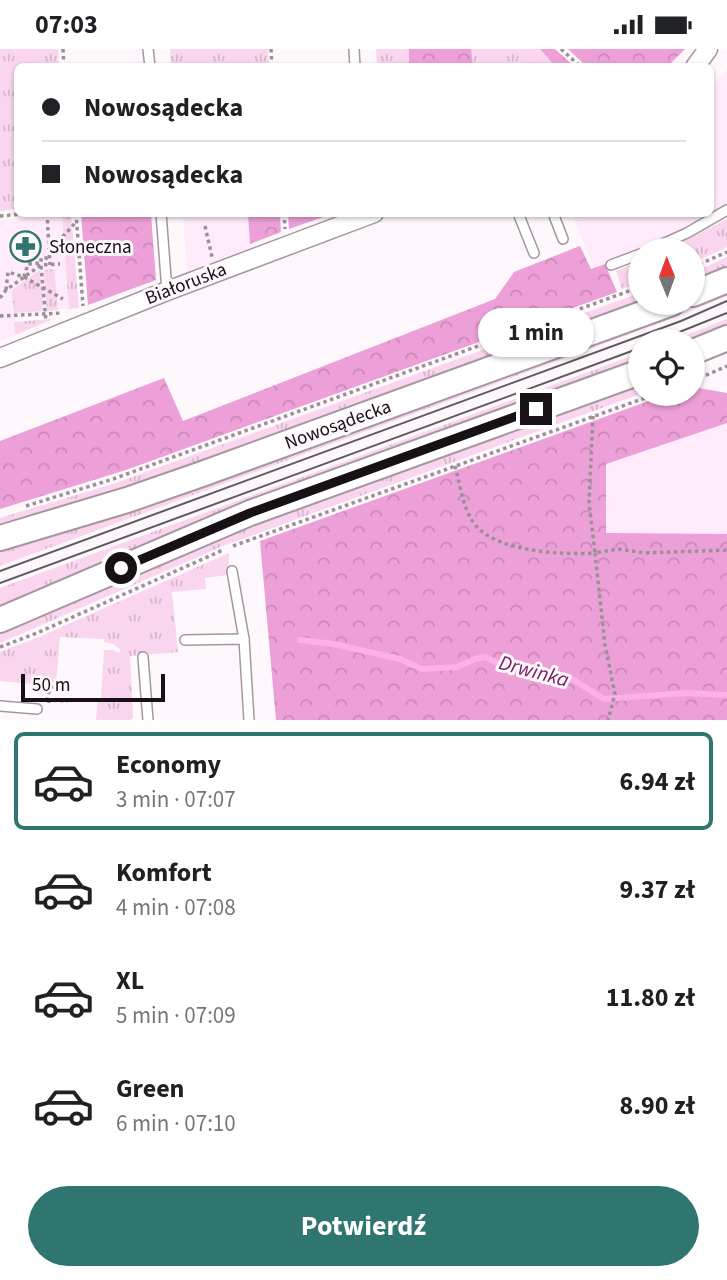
<!DOCTYPE html>
<html lang="pl">
<head>
<meta charset="utf-8">
<style>
  body { margin:0; font-family:"Source Sans 3",sans-serif; background:#f6f6f6; color:#202124; height:100vh; display:flex; flex-direction:column; font-size:26px; white-space:nowrap }
  * { box-sizing:border-box; margin:0 }
  p { font-size:23px; color:#757577 }
  .icon { flex:none; width:38px; height:38px; fill:none; stroke:currentColor; stroke-width:2; stroke-linecap:round; stroke-linejoin:round }
  .map { position:relative; height:671px; overflow:hidden }
  .details { display:flex; flex-direction:column; background:#fff; flex:1 }
  .details>* { flex:none }
  .top-card { position:absolute; left:14px; top:14px; width:700px; height:154px; border-radius:10px; box-shadow:0 2px 5px #0004; display:grid; align-content:center; height:154px; padding:0 28px; background:#fff }
  .needle { width:46px; rotate:359deg }
  .tools { position:absolute; left:628px; top:189px; display:grid; gap:14px }
  .tools a { display:grid; place-items:center; width:77px; height:77px; border-radius:50%; background:#fff; box-shadow:0 2px 5px #0004; font-size:35px }
  .scale { position:absolute; left:21px; bottom:18px; width:144px; box-sizing:border-box; padding-left:7px; border:4px solid #171115; border-top:0; font-size:19px; line-height:24px; white-space:nowrap; color:#171115; -webkit-text-stroke:5px #fef7fc; paint-order:stroke }
  .end { position:absolute; width:32px; height:32px; margin:-16px; border:9px solid #171115; background:#fff; box-shadow:0 0 0 4px #fff }
  .from { border-radius:50% }
  .bubble { position:absolute; height:49px; border-radius:24px; background:#fff; box-shadow:0 2px 5px #0004; font-size:23px; font-weight:700; line-height:49px; text-align:center }
  .top-card b { display:flex; align-items:center; gap:24px; height:66px; font-size:26px }
  .top-card b+b { border-top:2px solid #e0e0e0 }
  .top-card i { width:18px; height:18px; background:#202124 }
  ul { padding:12px 0 0; list-style:none }
  li { display:flex; align-items:center; gap:21px; height:98px; margin:0 14px 10px; padding:0 14px; border:4px solid transparent; border-radius:10px }
  li div { flex:1 }
  li b { display:block; font-size:26px }
  li em { font-style:normal; font-weight:700 }
  li.on { border-color:#2e766f }
  li>.icon { width:63px; height:63px; stroke-width:1.5 }
  .cta { display:flex; gap:14px; margin-top:auto; padding:14px 28px }
  .cta a { flex:1; height:80px; border-radius:42px; background:#2e766f; color:#fff; font-size:28px; font-weight:700; line-height:80px; text-align:center }
  .status { display:flex; justify-content:space-between; align-items:center; height:49px; padding:0 35px; background:#fff; direction:ltr }
  .status svg { height:19px; fill:currentColor }
  .map>svg:first-child { display:block }
  .built { fill:#ffebf9 }
  .grass { fill:url(#grass-tufts) }
  .forest { fill:url(#forest-crowns) }
  .lines { fill:none; stroke-linecap:round; stroke-linejoin:round }
  .stream { stroke:#fdb0e8; stroke-width:6 }
  .service-casing { stroke:#a696a1; stroke-width:12 }
  .minor-casing { stroke:#a696a1; stroke-width:21 }
  .secondary-casing { stroke:#a696a1; stroke-width:28 }
  .path { stroke:#989296; stroke-width:3.5; stroke-dasharray:3.5 3.5; stroke-linecap:butt }
  .service { stroke:#fff; stroke-width:9 }
  .minor { stroke:#fff; stroke-width:18 }
  .secondary { stroke:#fff; stroke-width:24 }
  .tram { stroke:#605a5e; stroke-width:2 }
  .route { stroke:#171115; stroke-width:9 }
  .labels { text-anchor:middle; dominant-baseline:central; stroke-width:6; stroke-linejoin:round; paint-order:stroke }
  .poi-label { font-size:19px; fill:#171115; stroke:#fef7fc; text-anchor:start }
  .street-label { font-size:19px; fill:#171115; stroke:#fef7fc }
  .water-label { font-size:21px; font-style:italic; fill:#782167; stroke:#fef7fc }
</style>
</head>
<body>
<div class="status"><b>07:03</b><svg viewBox="0 0 49 12"><path d="M0 12V9h3v3zM5 12V6h3v6zM10 12V3h3v9zM15 12V0h3v12zM26 1h20v11H26zM47 4h2v5h-2z"/></svg></div>
<div class="map">
<svg width="727" height="671" viewBox="0 0 727 671">
  <defs>
    <pattern id="grass-tufts" width="24" height="20" patternUnits="userSpaceOnUse" patternTransform="scale(1.75)"><rect width="24" height="20" fill="#f9d5ee"/><path d="M3 7l-1-3M5 7V3M7 7l1-3M15 17l-1-3M17 17v-4M19 17l1-3" fill="none" stroke="#d5b6cb"/></pattern>
    <pattern id="forest-crowns" width="20" height="18" patternUnits="userSpaceOnUse" patternTransform="scale(1.75)"><rect width="20" height="18" fill="#eca0d7"/><path d="M2 6a3 3 0 1 1 6 0M12 15a3 3 0 1 1 6 0" fill="none" stroke="#ca89b8"/></pattern>
  </defs>
  <rect width="100%" height="100%" fill="#fef7fc"/>
  <g class="built">
    <polygon points="727,21 727,157 667,191 594,219 572,165 710,164 711,38"/>
    <polygon points="183,165 248,165 250,200 187,223"/>
    <polygon points="62,167 69,260 14,264 15,286 0,292 0,171"/>
    <polygon points="724,374 727,374 727,485 606,485 606,415"/>
  </g>
  <g class="grass">
    <polygon points="0,0 58,0 59,17 18,18 17,160 0,162"/>
    <polygon points="170,0 268,0 269,17 171,17"/>
    <polygon points="376,0 409,0 409,17 377,17"/>
    <polygon points="469,0 540,0 555,17 473,17"/>
    <polygon points="71,166 79,259 69,260 62,167"/>
    <polygon points="727,170 727,198 693,214 693,201 668,201"/>
    <polygon points="727,208 727,217 693,232 693,224"/>
    <polygon points="640,212 640,234 622,240 616,222"/>
    <polygon points="54,220 58,261 47,262 44,221"/>
    <polygon points="40,221 43,262 14,264 12,241"/>
    <polygon points="727,242 727,247 660,274 0,517 0,502 88,475 469,339"/>
    <path d="M640 244V252C429 330 218 414 0 474V469L113 435Z"/>
    <polygon points="53,270 15,286 14,273"/>
    <polygon points="727,270 727,279 693,292 671,292"/>
    <polygon points="640,304 640,312 0,561 0,539"/>
    <polygon points="640,336 640,345 223,497 0,594 0,585 246,479"/>
    <polygon points="229,504 228,526 205,529 206,540 172,543 178,603 130,607 133,669 130,671 96,671 98,649 101,649 104,601 112,601 119,604 121,601 113,595 104,593 104,590 60,588 56,634 42,636 0,632 0,603 39,588"/>
  </g>
  <g class="forest">
    <polygon points="409,0 471,0 473,17 409,17"/>
    <polygon points="540,0 555,0 574,17 555,17"/>
    <polygon points="568,0 685,0 668,17 587,18"/>
    <polygon points="288,164 332,164 332,165 289,180"/>
    <polygon points="81,165 151,165 156,231 88,256"/>
    <polygon points="248,165 280,165 281,183 250,195"/>
    <polygon points="580,197 591,220 605,215 617,243 126,421 0,460 0,392 164,329 183,372 495,250 514,223"/>
    <polygon points="693,338 727,344 727,374 606,415 606,484 727,485 727,671 276,671 260,492 668,345 693,345"/>
  </g>
  <g class="lines">
    <polyline class="stream" points="300,591 334,595 400,610 422,620 457,618 475,610 486,608 506,619 533,626 572,630 604,650 687,644 727,646"/>
    <defs>
      <g id="service">
        <polyline points="148,0 150,18"/>
        <polyline points="354,0 355,18"/>
        <polyline points="161,164 167,242"/>
        <polyline points="518,164 534,204"/>
        <polyline points="553,164 563,190"/>
        <polyline points="649,201 687,184 727,161"/>
        <polyline points="611,216 640,205"/>
        <polyline points="232,522 244,590"/>
        <polyline points="185,591 244,590 249,671"/>
        <polyline points="143,608 148,671"/>
        <polyline points="0,657 37,660"/>
      </g>
      <g id="minor">
        <polyline points="695,18 708,0"/>
        <polyline points="0,309 167,242 374,164"/>
      </g>
      <g id="secondary">
        <polyline points="693,245 727,231"/>
        <polyline points="693,303 727,289"/>
        <polyline points="0,489 127,451 202,425 672,254"/>
        <polyline points="0,571 250,464 640,323"/>
      </g>
    </defs>
    <use href="#service" class="service-casing"/>
    <use href="#minor" class="minor-casing"/>
    <use href="#secondary" class="secondary-casing"/>
    <g class="path">
      <polyline points="63,0 64,18"/>
      <polyline points="271,0 272,18"/>
      <polyline points="561,0 581,18"/>
      <polyline points="47,164 50,216"/>
      <polyline points="76,164 83,257"/>
      <polyline points="284,164 285,180"/>
      <polyline points="0,167 34,164"/>
      <polyline points="205,177 212,208"/>
      <polyline points="58,193 77,172"/>
      <polyline points="41,217 46,272"/>
      <polyline points="693,218 727,203"/>
      <polyline points="24,228 28,215 41,214 41,209 50,209"/>
      <polyline points="6,241 8,223 24,228 63,250"/>
      <polyline points="0,249 6,241 41,216 60,215"/>
      <polyline points="0,267 62,264"/>
      <polyline points="693,332 727,317"/>
      <polyline points="593,367 589,454 595,504 618,500 645,504 727,501"/>
      <path d="M455 417C460 435 463 463 477 478 501 503 562 506 595 504L605 596 615 645 608 671"/>
      <polyline points="26,457 113,430 640,238"/>
      <polyline points="233,497 656,345"/>
      <polyline points="0,598 37,584 223,501"/>
      <polyline points="47,652 50,638 61,637"/>
      <polyline points="49,654 49,651 68,652"/>
    </g>
    <use href="#service" class="service"/>
    <use href="#minor" class="minor"/>
    <use href="#secondary" class="secondary"/>
    <g class="tram">
      <polyline points="657,292 727,264"/>
      <polyline points="0,522 681,272 727,252"/>
      <polyline points="0,534 640,299"/>
    </g>
  </g>
  <g class="lines">
    <polyline class="route" points="121,519 250,464 536,360"/>
  </g>
  <defs>
    <symbol id="pharmacy-ring" viewBox="-11 -11 22 22"><circle r="9.5" fill="#fef7fc" stroke="#2e766f" stroke-width="1.5"/><path d="M-2-6h4v4h4v4h-4v4h-4v-4h-4v-4h4Z" fill="#2e766f"/></symbol>
  </defs>
  <g fill-rule="evenodd">
    <use href="#pharmacy-ring" x="8" y="180" width="35" height="35"/>
  </g>
  <g class="labels">
    <g class="poi-label">
      <text x="49" y="198">Słoneczna</text>
    </g>
    <g class="street-label">
      <text transform="translate(186 235) rotate(-21)">Białoruska</text>
      <text transform="translate(338 376) rotate(-20)">Nowosądecka</text>
    </g>
    <g class="water-label">
      <text transform="translate(534 622) rotate(15)">Drwinka</text>
    </g>
  </g>
</svg>
<div class="tools">
<a><svg class="needle" viewBox="-14 -14 28 28"><path d="M0-13l5 13h-10z" fill="#e53935"/><path d="M0 13l5-13h-10z" fill="#757577"/></svg></a>
<a><svg class="icon" aria-label="locate" viewBox="0 0 24 24"><circle cx="12" cy="12" r="6"/><path d="M12 2v4M12 18v4M2 12h4M18 12h4"/></svg></a>
</div>
<div class="scale">50 m</div>
<i class="end from" style="left:121px;top:519px"></i>
<i class="end" style="left:536px;top:360px"></i>
<div class="bubble" style="left:478px;top:259px;width:116px">1 min</div>
<div class="top-card">
<b><i class="from"></i>Nowosądecka</b>
<b><i></i>Nowosądecka</b>
</div>
</div>
<section class="details">
<ul>
<li class="on"><svg class="icon" aria-label="car" viewBox="0 0 24 24"><path d="M5 17H2v-5l4-1 3-4h7l3 4 3 1v5h-3M9 17h6M6 11h13"/><circle cx="7" cy="17" r="2"/><circle cx="17" cy="17" r="2"/></svg><div><b>Economy</b><p>3 min · 07:07</p></div><em>6.94 zł</em></li>
<li><svg class="icon" aria-label="car" viewBox="0 0 24 24"><path d="M5 17H2v-5l4-1 3-4h7l3 4 3 1v5h-3M9 17h6M6 11h13"/><circle cx="7" cy="17" r="2"/><circle cx="17" cy="17" r="2"/></svg><div><b>Komfort</b><p>4 min · 07:08</p></div><em>9.37 zł</em></li>
<li><svg class="icon" aria-label="car" viewBox="0 0 24 24"><path d="M5 17H2v-5l4-1 3-4h7l3 4 3 1v5h-3M9 17h6M6 11h13"/><circle cx="7" cy="17" r="2"/><circle cx="17" cy="17" r="2"/></svg><div><b>XL</b><p>5 min · 07:09</p></div><em>11.80 zł</em></li>
<li><svg class="icon" aria-label="car" viewBox="0 0 24 24"><path d="M5 17H2v-5l4-1 3-4h7l3 4 3 1v5h-3M9 17h6M6 11h13"/><circle cx="7" cy="17" r="2"/><circle cx="17" cy="17" r="2"/></svg><div><b>Green</b><p>6 min · 07:10</p></div><em>8.90 zł</em></li>
</ul>
<div class="cta"><a>Potwierdź</a></div>
</section>
</body>
</html>
